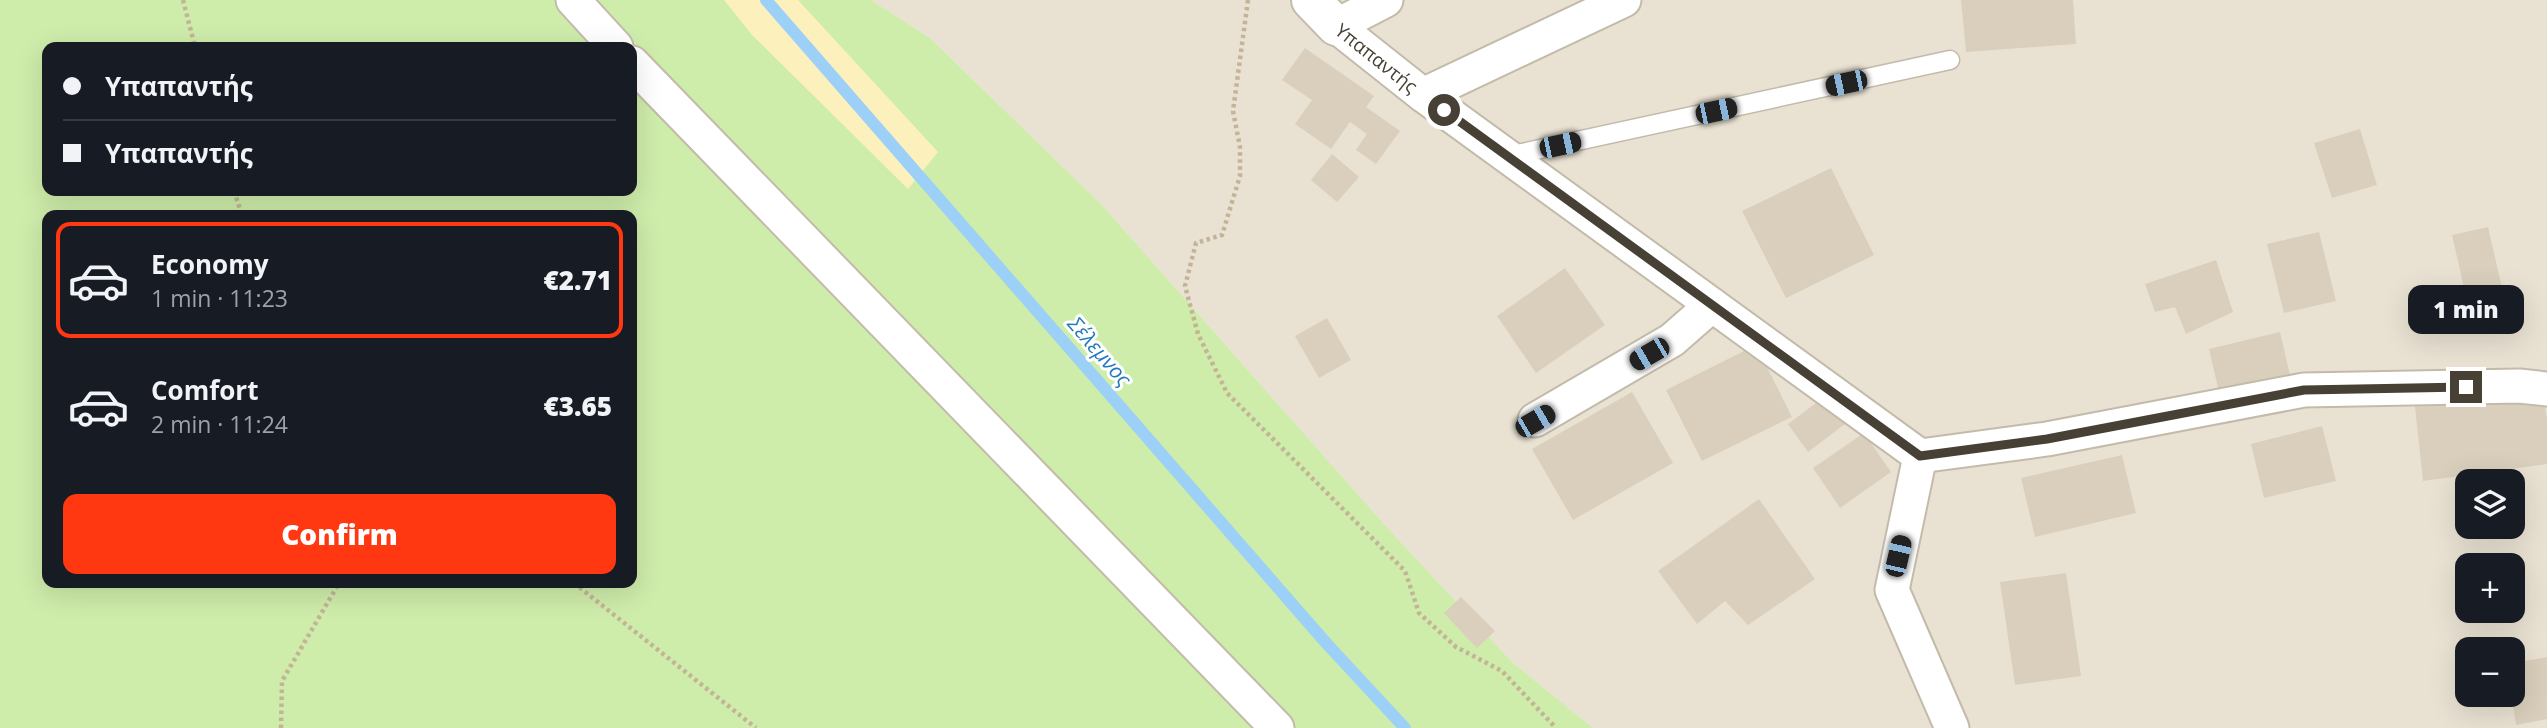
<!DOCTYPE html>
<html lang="en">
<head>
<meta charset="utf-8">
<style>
  body { margin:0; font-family:"Open Sans",sans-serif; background:#20242c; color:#f1f3f6; height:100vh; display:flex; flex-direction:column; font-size:26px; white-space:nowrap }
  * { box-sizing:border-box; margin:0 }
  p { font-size:23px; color:#9ea1a6 }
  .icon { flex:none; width:38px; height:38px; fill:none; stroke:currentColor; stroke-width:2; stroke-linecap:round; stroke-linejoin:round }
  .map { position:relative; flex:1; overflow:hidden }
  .side { position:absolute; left:42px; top:210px; width:595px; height:378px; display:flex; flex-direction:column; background:#171b24; border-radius:14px; box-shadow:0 7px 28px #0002 }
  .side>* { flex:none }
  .hud { position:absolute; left:42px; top:42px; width:595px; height:154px; border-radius:14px; box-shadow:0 7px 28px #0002; display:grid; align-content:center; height:154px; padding:0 21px; background:#171b24 }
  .fabs { position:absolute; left:2455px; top:469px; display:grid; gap:14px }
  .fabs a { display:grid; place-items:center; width:70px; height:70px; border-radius:14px; background:#171b24; box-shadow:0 7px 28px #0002; font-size:35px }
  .end { position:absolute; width:32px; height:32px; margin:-16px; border:9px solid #474034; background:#fff; box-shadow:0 0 0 4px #fff }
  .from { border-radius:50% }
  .bubble { position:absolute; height:49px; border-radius:14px; background:#171b24; box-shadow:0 7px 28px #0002; font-size:23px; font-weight:800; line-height:49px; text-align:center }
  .car { position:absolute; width:21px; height:42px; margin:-21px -10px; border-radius:9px; box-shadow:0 0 5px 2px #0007; background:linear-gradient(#222 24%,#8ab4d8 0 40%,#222 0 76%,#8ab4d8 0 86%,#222 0) }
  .hud b { display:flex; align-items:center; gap:24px; height:66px; font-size:26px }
  .hud b+b { border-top:2px solid #363941 }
  .hud i { width:18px; height:18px; background:#f1f3f6 }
  ul { padding:12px 0 0; list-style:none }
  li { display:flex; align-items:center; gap:21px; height:116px; margin:0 14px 10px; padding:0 7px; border:4px solid transparent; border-radius:14px }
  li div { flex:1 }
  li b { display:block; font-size:26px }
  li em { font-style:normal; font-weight:800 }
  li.on { border-color:#ff3811 }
  li>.icon { width:63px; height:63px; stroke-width:1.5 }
  .action { display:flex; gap:14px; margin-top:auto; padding:14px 21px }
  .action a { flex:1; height:80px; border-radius:14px; background:#ff3811; color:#fff; font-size:28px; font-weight:800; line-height:80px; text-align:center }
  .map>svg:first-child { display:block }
  .residential { fill:#e9e2d3; fill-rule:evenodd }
  .green { fill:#ceecaa; fill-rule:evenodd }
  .sand { fill:#fcf0bd }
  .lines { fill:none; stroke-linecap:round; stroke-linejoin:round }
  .stream { stroke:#9cd0f7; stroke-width:12 }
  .building { fill:#dacfbc }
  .service-casing { stroke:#c3bbaa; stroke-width:21 }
  .minor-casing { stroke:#c3bbaa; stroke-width:37 }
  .tertiary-casing { stroke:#c3bbaa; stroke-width:42 }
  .path { stroke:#c4b497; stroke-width:4.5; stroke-dasharray:3.5 3.5; stroke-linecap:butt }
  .service { stroke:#fff; stroke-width:18 }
  .minor { stroke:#fff; stroke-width:33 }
  .tertiary { stroke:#fff; stroke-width:38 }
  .route { stroke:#474034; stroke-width:9 }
  .labels { text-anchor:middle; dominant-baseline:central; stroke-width:6; stroke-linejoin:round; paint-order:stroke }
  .street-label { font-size:19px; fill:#474034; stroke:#fff }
  .water-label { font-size:21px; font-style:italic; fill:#237abd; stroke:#fff }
</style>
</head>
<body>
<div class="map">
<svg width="2547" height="728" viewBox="0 0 2547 728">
  <rect width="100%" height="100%" fill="#f4f0e5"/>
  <path class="residential" d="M871 0H2547V728H1593L1513 663 1383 523 1101 204 930 38ZM2468 481H2513V527H2468ZM2468 565H2513V611H2468ZM2468 649H2513V695H2468Z"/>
  <path class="green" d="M0 0H871L930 38 1101 204 1383 523 1513 663 1593 728H0ZM47 47H632V191H47ZM47 215H632V583H47Z"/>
  <polygon class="sand" points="724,0 798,0 938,152 908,189 752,35"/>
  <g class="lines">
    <polyline class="stream" points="766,0 1327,644 1405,728"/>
  </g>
  <g class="building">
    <polygon points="1961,0 2073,0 2076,44 1966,52"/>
    <polygon points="1305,48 1374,96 1366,107 1400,131 1376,164 1356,150 1367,134 1350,122 1331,149 1295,124 1312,100 1282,80"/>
    <polygon points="2360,129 2377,185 2332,198 2314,143"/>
    <polygon points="1332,154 1359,177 1337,202 1311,180"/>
    <polygon points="1831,168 1874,255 1786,298 1742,211"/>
    <polygon points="2488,227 2508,314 2472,323 2452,235"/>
    <polygon points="2319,232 2336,301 2284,313 2267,244"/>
    <polygon points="2216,260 2233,312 2186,334 2175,307 2155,312 2145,284"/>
    <polygon points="1565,268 1605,325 1536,373 1497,316"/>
    <polygon points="1327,318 1351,360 1319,378 1295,336"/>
    <polygon points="2280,332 2290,375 2219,392 2209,349"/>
    <polygon points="1756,345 1792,417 1702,461 1666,390"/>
    <polygon points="1632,392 1673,463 1573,520 1532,449"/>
    <polygon points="1824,397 1845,424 1808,452 1788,424"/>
    <polygon points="2543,397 2547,419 2547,464 2423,481 2414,398"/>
    <polygon points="2322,426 2336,481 2264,498 2251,444"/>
    <polygon points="1864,433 1891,472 1840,508 1813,468"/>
    <polygon points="2122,455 2136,513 2035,537 2021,478"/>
    <polygon points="1759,499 1815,579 1748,625 1725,601 1697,624 1658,571"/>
    <polygon points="2066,573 2081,676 2015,685 2000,582"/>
    <polygon points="1461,597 1495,631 1477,648 1444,613"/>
    <polygon points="2547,657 2547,719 2516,725 2511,695 2513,695 2513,663"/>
  </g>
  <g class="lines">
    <defs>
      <polyline id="service" points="1508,156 1950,60"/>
      <g id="minor">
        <polyline points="573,0 616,47"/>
        <path id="s1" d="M1386 0 1336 26 1423 95 1920 456 2047 439 2304 390 2519 386 2547 389"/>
        <polyline points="632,63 1277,728"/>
        <polyline points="1423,95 1624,0"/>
        <polyline points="1535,420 1672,340 1712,305"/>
        <polyline points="1920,456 1892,590 1952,728"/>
      </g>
      <polyline id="tertiary" points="1311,0 1336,26"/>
    </defs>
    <use href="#service" class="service-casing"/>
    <use href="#minor" class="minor-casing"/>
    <use href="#tertiary" class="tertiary-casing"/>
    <g class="path">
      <polyline points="183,0 195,47"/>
      <polyline points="1248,0 1233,111 1240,147 1240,176 1222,235 1196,243 1185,286 1198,334 1227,393 1405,571 1419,613 1456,647 1502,671 1556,728"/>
      <polyline points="234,191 242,215"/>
      <polyline points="574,583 756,728"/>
      <polyline points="281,728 282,681 339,583"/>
    </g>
    <use href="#service" class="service"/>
    <use href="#minor" class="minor"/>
    <use href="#tertiary" class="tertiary"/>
  </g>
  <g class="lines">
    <polyline class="route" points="1444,110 1920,456 2047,439 2304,390 2466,387"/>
  </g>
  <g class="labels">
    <g class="street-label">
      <text stroke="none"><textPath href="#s1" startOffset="108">Υπαπαντής</textPath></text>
    </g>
    <g class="water-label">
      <text transform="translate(1100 351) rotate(49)">Σέλεμνος</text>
    </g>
  </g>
</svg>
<div class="fabs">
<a><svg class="icon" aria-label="layers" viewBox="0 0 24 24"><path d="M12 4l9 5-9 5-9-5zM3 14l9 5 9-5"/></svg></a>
<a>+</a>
<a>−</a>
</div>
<i class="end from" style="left:1444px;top:110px"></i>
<i class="end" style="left:2466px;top:387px"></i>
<div class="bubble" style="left:2408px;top:285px;width:116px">1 min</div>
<i class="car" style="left:1846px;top:83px;rotate:258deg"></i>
<i class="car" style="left:1716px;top:111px;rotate:78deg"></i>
<i class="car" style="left:1560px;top:145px;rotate:78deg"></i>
<i class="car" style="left:1649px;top:354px;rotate:240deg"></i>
<i class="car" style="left:1535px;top:421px;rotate:60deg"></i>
<i class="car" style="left:1898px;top:556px;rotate:13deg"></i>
<div class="hud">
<b><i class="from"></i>Υπαπαντής</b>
<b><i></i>Υπαπαντής</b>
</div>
<section class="side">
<ul>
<li class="on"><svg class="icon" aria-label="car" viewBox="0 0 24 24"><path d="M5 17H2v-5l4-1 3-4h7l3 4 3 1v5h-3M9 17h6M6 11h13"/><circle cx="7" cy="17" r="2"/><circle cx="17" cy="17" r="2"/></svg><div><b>Economy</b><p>1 min · 11:23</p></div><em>€2.71</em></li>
<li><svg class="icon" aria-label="car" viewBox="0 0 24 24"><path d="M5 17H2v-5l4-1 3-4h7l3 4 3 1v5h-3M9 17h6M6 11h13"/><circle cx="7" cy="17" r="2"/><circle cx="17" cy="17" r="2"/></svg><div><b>Comfort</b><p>2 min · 11:24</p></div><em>€3.65</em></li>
</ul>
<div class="action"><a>Confirm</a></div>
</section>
</div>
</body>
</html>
